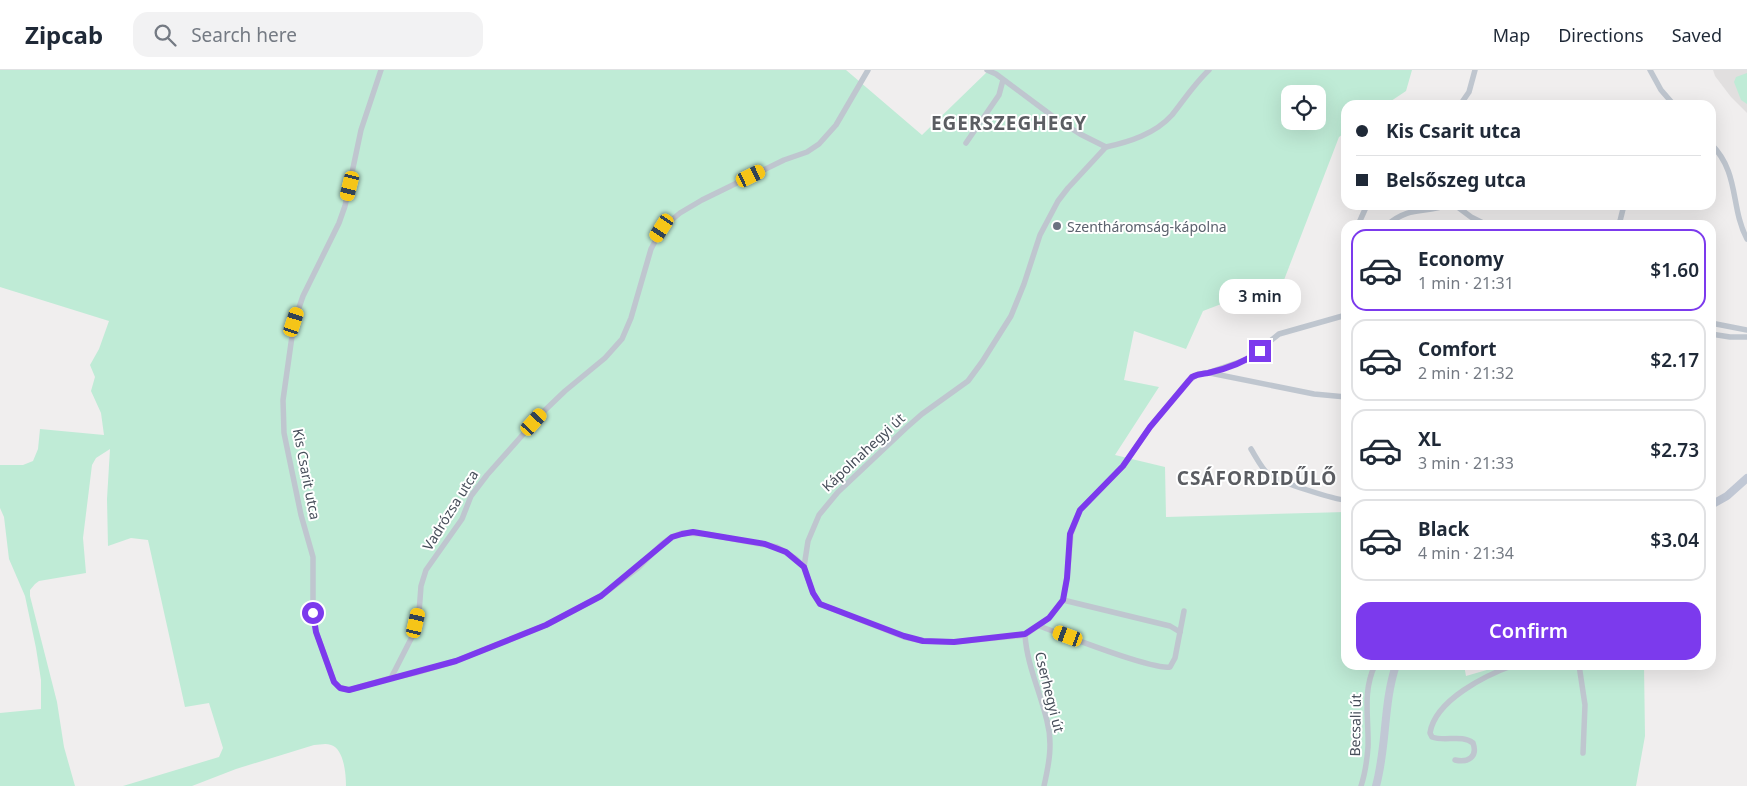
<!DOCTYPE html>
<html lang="en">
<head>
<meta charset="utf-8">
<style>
  body { margin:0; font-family:"Noto Sans",sans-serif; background:#f2f2f3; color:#1f2937; height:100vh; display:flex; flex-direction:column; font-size:19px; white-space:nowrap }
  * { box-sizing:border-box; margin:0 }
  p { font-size:16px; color:#747a83 }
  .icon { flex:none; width:28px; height:28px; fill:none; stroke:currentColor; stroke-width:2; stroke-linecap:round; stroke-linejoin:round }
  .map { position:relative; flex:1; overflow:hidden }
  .side { position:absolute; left:1341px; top:150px; width:375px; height:450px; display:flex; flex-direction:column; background:#fff; border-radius:15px; box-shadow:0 5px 20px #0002 }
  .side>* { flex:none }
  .hud { position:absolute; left:1341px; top:30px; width:375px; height:110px; border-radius:15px; box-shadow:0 5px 20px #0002; display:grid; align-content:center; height:110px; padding:0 15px; background:#fff }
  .controls { position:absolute; left:1281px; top:15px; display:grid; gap:10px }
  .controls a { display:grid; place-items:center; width:45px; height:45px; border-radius:10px; background:#fff; box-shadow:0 5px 20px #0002; font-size:25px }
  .end { position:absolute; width:22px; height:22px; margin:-11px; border:6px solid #7c3aed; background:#fff; box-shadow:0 0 0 2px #fff }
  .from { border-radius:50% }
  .bubble { position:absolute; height:35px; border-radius:15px; background:#fff; box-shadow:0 5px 20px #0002; font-size:16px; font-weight:600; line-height:35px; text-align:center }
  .car { position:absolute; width:15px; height:30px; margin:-15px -8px; border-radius:6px; box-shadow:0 0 4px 1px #0007; background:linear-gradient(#f5c518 24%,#345 0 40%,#f5c518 0 76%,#345 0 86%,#f5c518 0) }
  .hud b { display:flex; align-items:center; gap:18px; height:48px; font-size:19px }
  .hud b+b { border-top:1px solid #e0e1e3 }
  .hud i { width:12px; height:12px; background:#1f2937 }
  ul { padding:9px 0 0; list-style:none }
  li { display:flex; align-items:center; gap:15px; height:82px; margin:0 10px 8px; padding:0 5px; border:2px solid #e0e1e3; border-radius:15px }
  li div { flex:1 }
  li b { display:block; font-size:19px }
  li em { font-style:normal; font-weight:600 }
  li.selected { border-color:#7c3aed }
  li>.icon { width:45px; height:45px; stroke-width:1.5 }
  .action { display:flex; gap:10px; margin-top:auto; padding:10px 15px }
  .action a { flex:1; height:58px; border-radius:15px; background:#7c3aed; color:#fff; font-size:20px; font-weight:600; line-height:58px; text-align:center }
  header { display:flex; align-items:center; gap:30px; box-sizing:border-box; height:70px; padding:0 25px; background:#fff; border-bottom:1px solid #e0e1e3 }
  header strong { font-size:24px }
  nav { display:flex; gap:28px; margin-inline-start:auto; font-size:18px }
  .search { width:350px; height:45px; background:#f2f2f3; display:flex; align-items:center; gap:12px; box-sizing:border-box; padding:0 18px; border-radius:15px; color:#747a83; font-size:19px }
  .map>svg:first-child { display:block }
  .education { fill:#e1dfdf }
  .green { fill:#bfebd6; fill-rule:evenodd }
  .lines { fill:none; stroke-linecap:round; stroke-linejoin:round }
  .street { stroke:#bfc6cf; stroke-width:5.5 }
  .secondary { stroke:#c1c8d5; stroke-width:8 }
  .route { stroke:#7c3aed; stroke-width:6 }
  .worship-dot { fill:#6b7280; stroke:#fff; stroke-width:2 }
  .labels { text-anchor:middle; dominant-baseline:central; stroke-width:4; stroke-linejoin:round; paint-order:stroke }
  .worship-label { font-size:14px; fill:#5b616d; stroke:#fff; text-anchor:start }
  .street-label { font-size:14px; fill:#474e5a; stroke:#fff }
  .district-label { font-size:19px; font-weight:bold; letter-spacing:1px; fill:#5b5d62; stroke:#fff }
</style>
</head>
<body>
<header>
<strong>Zipcab</strong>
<div class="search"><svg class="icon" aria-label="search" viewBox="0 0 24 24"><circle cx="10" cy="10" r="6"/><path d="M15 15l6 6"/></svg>Search here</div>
<nav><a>Map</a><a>Directions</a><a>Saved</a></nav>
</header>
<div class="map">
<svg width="1747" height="716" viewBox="0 0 1747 716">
  <rect width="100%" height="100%" fill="#f0eeee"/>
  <polygon class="education" points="1713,0 1747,0 1747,43 1731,27 1715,6"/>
  <g class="green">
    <path d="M0 0H846L922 65 989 0H1412L1406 21 1385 35H1346V62L1339 67 1284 210 1203 241 1186 279 1134 261 1124 310 1159 317 1115 385 1165 397 1166 447 1346 442V595H1464L1466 606 1504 595H1644L1645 666 1636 716H346C346 704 344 679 331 675 325 673 320 675 314 675L236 699 192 716H123L219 687 223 678 209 633 185 637 148 470 131 468 108 476 107 429 110 379 96 388 92 395 83 468 86 503 39 511 35 514 30 520V526L57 632 64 677 75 716H0V643L41 639V610L36 578 25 526 9 489 4 447 0 438V395H23L33 391 38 379 40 359 104 365 101 343 91 321 95 307 90 295 99 279 109 251 0 217ZM1290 24H1318V51H1290Z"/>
    <polygon points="1747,3 1747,34 1741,30 1734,12 1736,7"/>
  </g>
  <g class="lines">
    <g class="street">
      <polyline points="381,0 361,60 345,136 339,153 303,226 294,252 283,330 284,363 301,445 313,487 313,543 316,562 334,612 340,618 349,620 391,608 415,603 456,591 546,555 601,526 638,498 663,473 672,467 682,463 706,464 777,477 795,488 804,497"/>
      <path d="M987 0 996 4 1055 48 1080 64 1106 77C1129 72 1155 64 1172 45 1184 30 1195 13 1209 0"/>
      <polyline points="1650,0 1661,20 1674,35"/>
      <polyline points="1460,35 1469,22 1475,0"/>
      <polyline points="966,73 999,25 1003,10"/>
      <path d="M1711 74C1740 103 1730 137 1747 169"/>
      <polyline points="1106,77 1068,118 1058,131 1040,165 1024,214 1011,246 982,292 968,311 922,344 906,358 838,422 819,445 808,471 804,497 813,523 820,534 904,567 923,571 954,572 1025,565 1049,548 1063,530 1067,508 1071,464 1080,440 1123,396 1150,357 1188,311 1198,304 1207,303 1248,289 1279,264 1346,245"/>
      <polyline points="1455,135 1471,147 1487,155"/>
      <polyline points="1358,155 1367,135"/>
      <path d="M1387 155C1411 135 1424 144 1448 135"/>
      <polyline points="1619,155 1624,135"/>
      <polyline points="1711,253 1747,260"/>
      <polyline points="1711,264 1730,267 1747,267"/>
      <polyline points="1210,303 1314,324 1346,327"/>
      <path d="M1251 379C1256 387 1262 399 1269 405 1277 411 1335 430 1346 430"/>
      <polyline points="1063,530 1170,556 1180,562"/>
      <path d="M1039 556C1062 564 1151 600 1170 597L1175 588 1184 541"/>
      <path d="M1025 565C1027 595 1040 621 1047 651 1053 673 1049 694 1044 716"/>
      <polyline points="1579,595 1585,635 1583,683"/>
      <polyline points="391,608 414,563 419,543 421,516 426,500 462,449 471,426 487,405 542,343 565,321 605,288 622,269 631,248 651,179 662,158 680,143 702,130 784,90 807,82 819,74 836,55 868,0"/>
      <path d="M1455 690C1468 693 1478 687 1473 673 1462 664 1445 672 1432 667L1430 663C1435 630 1486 605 1514 595"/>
      <path d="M1361 716C1365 704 1367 690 1368 677 1369 649 1362 622 1375 595"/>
    </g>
    <g class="secondary">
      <polyline points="1711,435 1727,426 1747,408"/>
      <path d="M1376 716C1387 676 1383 634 1396 595"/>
    </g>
  </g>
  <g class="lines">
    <path class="route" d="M313 543 316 562 334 612 340 618 349 620 456 591 546 555 601 526 672 467 682 464 693 462 765 474 786 482 804 497 813 523 820 534 904 566 923 571 954 572 1025 564 1049 548 1063 530 1067 508 1070 464 1080 440 1123 396 1150 357 1192 307C1198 304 1202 304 1208 303 1226 299 1245 292 1260 281"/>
  </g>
  <circle class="worship-dot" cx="1057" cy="156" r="5"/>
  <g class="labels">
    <g class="worship-label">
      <text x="1067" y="156">Szentháromság-kápolna</text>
    </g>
    <g class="street-label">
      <text transform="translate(863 382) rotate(-43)">Kápolnahegyi út</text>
      <text transform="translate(307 404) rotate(79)">Kis Csarit utca</text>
      <text transform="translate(450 440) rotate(-58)">Vadrózsa utca</text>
      <text transform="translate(1050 622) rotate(76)">Cserhegyi út</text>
      <text transform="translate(1355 655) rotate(-89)">Becsali út</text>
    </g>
    <g class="district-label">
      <text x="1009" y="53">EGERSZEGHEGY</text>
      <text x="1257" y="408">CSÁFORDIDŰLŐ</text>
    </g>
  </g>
</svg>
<div class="controls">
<a><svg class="icon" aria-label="locate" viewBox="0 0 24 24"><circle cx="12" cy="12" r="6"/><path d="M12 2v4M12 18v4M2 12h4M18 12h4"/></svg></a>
</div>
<i class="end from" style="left:313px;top:543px"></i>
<i class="end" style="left:1260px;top:281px"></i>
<div class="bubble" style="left:1219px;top:209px;width:82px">3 min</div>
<i class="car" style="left:751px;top:106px;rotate:64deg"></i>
<i class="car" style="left:350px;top:116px;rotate:194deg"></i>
<i class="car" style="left:662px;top:158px;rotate:213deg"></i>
<i class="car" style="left:294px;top:252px;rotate:18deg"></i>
<i class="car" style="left:534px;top:352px;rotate:42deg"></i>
<i class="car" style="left:416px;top:553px;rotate:13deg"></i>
<i class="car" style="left:1068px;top:566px;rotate:290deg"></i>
<div class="hud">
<b><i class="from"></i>Kis Csarit utca</b>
<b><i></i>Belsőszeg utca</b>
</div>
<section class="side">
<ul>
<li class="selected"><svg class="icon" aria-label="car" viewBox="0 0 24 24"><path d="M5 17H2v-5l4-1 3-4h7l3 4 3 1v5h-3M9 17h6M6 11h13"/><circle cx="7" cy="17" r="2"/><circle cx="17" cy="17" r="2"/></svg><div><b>Economy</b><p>1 min · 21:31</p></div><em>$1.60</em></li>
<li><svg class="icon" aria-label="car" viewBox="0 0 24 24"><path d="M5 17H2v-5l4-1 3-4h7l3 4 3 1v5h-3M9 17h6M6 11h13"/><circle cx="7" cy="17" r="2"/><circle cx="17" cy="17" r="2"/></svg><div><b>Comfort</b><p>2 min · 21:32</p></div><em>$2.17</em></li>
<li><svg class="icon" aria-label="car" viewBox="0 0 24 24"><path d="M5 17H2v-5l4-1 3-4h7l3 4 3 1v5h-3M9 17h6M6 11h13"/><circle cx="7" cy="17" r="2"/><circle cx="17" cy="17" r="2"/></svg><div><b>XL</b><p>3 min · 21:33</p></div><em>$2.73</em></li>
<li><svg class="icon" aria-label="car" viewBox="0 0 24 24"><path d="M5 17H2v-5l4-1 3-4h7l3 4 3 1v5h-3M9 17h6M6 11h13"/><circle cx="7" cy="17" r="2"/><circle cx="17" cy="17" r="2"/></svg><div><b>Black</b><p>4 min · 21:34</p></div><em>$3.04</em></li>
</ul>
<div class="action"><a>Confirm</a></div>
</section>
</div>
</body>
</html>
